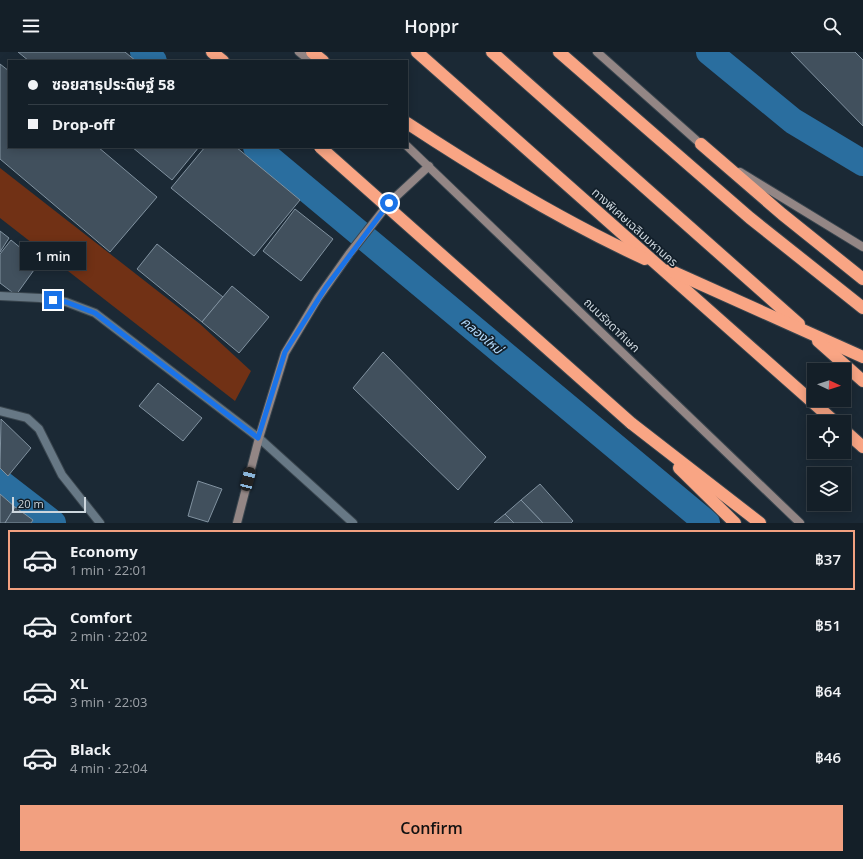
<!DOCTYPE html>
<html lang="en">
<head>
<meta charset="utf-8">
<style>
  body { margin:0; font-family:"Open Sans","Noto Sans Thai",sans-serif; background:#212c34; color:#f1f3f6; height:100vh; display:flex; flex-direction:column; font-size:15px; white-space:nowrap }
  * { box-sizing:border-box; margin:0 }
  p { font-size:13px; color:#9da2a8 }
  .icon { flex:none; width:22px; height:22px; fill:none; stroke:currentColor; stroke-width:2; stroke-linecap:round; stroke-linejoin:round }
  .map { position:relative; height:471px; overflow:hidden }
  .panel { display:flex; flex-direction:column; background:#141f28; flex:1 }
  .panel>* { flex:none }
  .guide { position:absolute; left:8px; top:8px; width:400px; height:88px; border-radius:0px; box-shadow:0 2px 10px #0003,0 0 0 1px #333d45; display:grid; align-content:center; height:88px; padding:0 20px; background:#141f28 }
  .needle { width:26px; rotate:94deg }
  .tools { position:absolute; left:807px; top:311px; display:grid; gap:8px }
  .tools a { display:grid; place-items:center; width:44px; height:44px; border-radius:0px; background:#141f28; box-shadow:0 2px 10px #0003,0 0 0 1px #333d45; font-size:20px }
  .scale { position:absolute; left:12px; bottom:10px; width:74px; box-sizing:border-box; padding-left:4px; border:2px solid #cdd6dd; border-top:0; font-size:11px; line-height:14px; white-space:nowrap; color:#cdd6dd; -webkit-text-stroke:3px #121f2a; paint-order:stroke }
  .end { position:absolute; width:18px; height:18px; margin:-9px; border:5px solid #1a73e8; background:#fff; box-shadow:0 0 0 2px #fff }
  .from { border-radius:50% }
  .bubble { position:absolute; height:28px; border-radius:0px; background:#141f28; box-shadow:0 2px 10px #0003,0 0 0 1px #333d45; font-size:13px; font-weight:600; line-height:28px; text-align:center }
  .car { position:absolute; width:12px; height:24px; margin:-12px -6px; border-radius:5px; box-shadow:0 0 3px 1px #0007; background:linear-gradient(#222 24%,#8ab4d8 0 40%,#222 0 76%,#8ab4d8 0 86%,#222 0) }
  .guide b { display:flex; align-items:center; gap:14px; height:38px; font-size:15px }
  .guide b+b { border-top:1px solid #333d45 }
  .guide i { width:10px; height:10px; background:#f1f3f6 }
  ul { padding:7px 0 0; list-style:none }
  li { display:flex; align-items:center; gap:12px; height:60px; margin:0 8px 6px; padding:0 12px; border:2px solid transparent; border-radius:0px }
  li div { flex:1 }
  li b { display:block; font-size:15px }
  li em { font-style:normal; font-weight:600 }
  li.active { border-color:#f2a080 }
  li>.icon { width:36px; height:36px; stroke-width:1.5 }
  .action { display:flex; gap:8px; margin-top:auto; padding:8px 20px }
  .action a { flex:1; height:46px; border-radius:0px; background:#f2a080; color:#111; font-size:16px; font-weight:600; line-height:46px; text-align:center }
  header { display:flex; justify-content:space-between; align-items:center; height:52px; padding:0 20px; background:#141f28; font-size:18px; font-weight:600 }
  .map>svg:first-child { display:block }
  .green { fill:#713115 }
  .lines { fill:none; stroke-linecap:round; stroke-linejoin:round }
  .canal { stroke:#2a6e9f; stroke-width:26 }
  .building { fill:#41505d; stroke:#8192a0 }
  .street-casing { stroke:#39454e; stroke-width:10 }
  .secondary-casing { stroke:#39454e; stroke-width:10 }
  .highway-casing { stroke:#39454e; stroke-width:14 }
  .street { stroke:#677885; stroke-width:8 }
  .secondary { stroke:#938685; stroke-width:8 }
  .highway { stroke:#f9a584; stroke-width:12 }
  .highway-bridge-casing { stroke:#39454e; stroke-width:14; stroke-linecap:butt }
  .highway-bridge { stroke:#f9a584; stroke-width:12 }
  .route { stroke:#1a73e8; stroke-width:5 }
  .labels { text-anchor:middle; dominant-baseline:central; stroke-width:3.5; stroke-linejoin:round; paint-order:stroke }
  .street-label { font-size:12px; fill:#cdd6dd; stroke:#121f2a }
  .water-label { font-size:13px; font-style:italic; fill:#b3dbfd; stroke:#121f2a }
</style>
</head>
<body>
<header><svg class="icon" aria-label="menu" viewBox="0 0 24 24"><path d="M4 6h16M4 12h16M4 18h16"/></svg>Hoppr<svg class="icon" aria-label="search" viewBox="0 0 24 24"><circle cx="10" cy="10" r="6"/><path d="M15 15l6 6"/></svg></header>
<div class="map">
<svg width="863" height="471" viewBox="0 0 863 471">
  <rect width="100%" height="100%" fill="#1b2935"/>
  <polygon class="green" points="0,116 200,272 251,319 235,349 0,166"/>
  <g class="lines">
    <g class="canal">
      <polyline points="143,0 154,9"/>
      <polyline points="709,0 793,69 863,111"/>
      <polyline points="256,95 707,471"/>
      <polyline points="0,430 53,471"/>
    </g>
  </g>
  <g class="building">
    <polygon points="18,0 125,0 136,9 29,9"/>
    <polygon points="791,0 855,0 863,8 863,74"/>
    <polygon points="0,12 9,19 9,95 98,95 157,145 110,200 0,107"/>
    <polygon points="132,95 199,95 172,128"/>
    <polygon points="205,95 236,95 300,148 254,204 171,136"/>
    <polygon points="295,157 333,187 301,229 263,199"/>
    <polygon points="0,179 9,186 0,200"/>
    <polygon points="11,188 39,211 16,243 0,231 0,202"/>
    <polygon points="157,192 223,245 202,270 137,217"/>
    <polygon points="232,234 269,265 239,301 202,270"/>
    <polygon points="383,300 486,405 458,438 353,336"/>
    <polygon points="158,331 202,366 183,389 139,354"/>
    <polygon points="1,367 31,396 8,424 0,416"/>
    <polygon points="198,429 222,437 208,470 188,464"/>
    <polygon points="540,432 573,469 571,471 543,471 521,448"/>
    <polygon points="0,442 15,455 5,471 0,471"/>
    <polygon points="521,448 543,471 514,471 505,462"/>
    <polygon points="15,455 33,468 31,471 5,471"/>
    <polygon points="505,462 514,471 494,471"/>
  </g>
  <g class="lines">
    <defs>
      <g id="street">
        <polyline points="0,244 40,246 66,250 95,261 259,386 353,471"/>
        <polyline points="0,359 27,366 39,377 62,423 100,471"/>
      </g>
      <g id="secondary">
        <polyline points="299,0 310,9"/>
        <polyline points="597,0 704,95"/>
        <polyline points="407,94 800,471"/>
        <polyline points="740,120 863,195"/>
        <polyline points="237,471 259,386 285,301 318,246 349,202 389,151 429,114"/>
      </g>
      <g id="highway">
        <polyline points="212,0 223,9"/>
        <polyline points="312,0 323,9"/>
        <polyline points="417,0 835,370"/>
        <polyline points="492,0 799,272"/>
        <polyline points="559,0 750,166 863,256"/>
        <path d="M407 71C483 121 562 169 645 207"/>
        <polyline points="701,92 782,162 863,227"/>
        <polyline points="669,218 863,305"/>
        <polyline points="818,289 863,329"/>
        <polyline points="631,371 760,471"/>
        <polyline points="844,378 863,395"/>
        <polyline points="679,416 735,471"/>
      </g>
    </defs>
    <use href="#street" class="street-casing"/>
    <use href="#secondary" class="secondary-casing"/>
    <use href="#highway" class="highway-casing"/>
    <use href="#street" class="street"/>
    <use href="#secondary" class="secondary"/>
    <use href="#highway" class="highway"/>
    <defs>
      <polyline id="highway-bridge" points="320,95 631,371"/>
    </defs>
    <use href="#highway-bridge" class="highway-bridge-casing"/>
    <use href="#highway-bridge" class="highway-bridge"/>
  </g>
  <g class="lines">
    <polyline class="route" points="53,248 66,250 95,261 258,386 285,300 326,235 389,151"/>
  </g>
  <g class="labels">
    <g class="street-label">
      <text transform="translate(635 175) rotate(42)">ทางพิเศษเฉลิมมหานคร</text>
      <text transform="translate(612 273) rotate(44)">ถนนรัชดาภิเษก</text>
    </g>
    <g class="water-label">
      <text transform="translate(482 283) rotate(40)">คลองใหม่</text>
    </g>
  </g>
</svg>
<div class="tools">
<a><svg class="needle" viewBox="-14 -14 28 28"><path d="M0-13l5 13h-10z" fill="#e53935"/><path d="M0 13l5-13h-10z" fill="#9da2a8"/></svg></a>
<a><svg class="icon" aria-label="locate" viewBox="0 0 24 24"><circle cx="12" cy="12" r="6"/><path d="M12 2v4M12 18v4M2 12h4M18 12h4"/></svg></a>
<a><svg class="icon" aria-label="layers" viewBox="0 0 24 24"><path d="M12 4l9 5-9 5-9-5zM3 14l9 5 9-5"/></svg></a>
</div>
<div class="scale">20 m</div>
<i class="end from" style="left:389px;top:151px"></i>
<i class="end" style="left:53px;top:248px"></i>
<div class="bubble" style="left:20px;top:190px;width:66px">1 min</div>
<i class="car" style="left:248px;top:427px;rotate:14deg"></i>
<div class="guide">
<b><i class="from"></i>ซอยสาธุประดิษฐ์ 58</b>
<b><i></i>Drop-off</b>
</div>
</div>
<section class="panel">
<ul>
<li class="active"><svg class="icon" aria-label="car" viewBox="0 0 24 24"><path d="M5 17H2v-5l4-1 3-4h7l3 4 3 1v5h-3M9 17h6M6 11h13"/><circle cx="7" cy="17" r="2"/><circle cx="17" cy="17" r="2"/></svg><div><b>Economy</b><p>1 min · 22:01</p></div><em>฿37</em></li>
<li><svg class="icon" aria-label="car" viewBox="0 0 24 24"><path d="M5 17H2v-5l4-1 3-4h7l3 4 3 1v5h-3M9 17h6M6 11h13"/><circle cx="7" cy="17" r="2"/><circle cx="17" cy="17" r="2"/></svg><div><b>Comfort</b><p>2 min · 22:02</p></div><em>฿51</em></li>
<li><svg class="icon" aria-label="car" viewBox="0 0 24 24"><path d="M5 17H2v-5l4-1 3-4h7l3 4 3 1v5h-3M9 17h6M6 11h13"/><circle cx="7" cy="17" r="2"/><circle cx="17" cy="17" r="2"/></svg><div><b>XL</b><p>3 min · 22:03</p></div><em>฿64</em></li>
<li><svg class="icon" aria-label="car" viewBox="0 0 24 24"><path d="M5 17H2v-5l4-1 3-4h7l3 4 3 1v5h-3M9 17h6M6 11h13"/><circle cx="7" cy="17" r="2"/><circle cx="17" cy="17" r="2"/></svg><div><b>Black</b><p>4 min · 22:04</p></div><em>฿46</em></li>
</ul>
<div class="action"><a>Confirm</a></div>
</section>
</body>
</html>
